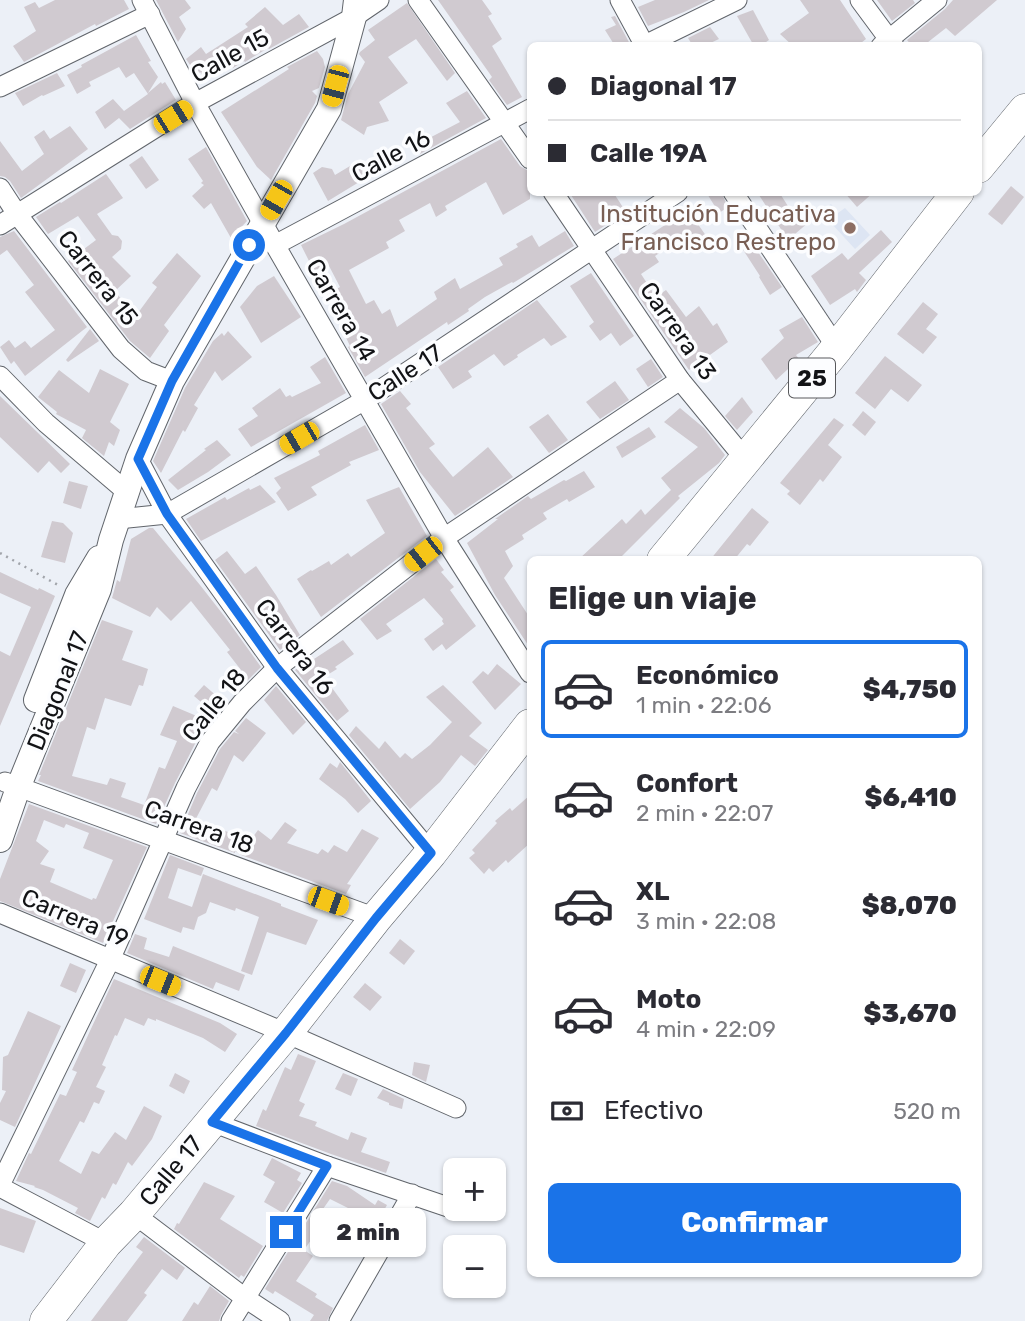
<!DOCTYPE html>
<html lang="es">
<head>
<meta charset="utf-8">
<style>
  body { margin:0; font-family:Rubik,sans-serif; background:#f7f7f7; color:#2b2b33; height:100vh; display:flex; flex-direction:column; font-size:26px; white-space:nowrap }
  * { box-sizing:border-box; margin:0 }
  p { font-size:23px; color:#7c7c81 }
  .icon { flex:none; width:38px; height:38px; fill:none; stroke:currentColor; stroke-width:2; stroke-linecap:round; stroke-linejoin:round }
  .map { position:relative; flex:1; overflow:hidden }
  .sheet { position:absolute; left:527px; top:556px; width:455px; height:721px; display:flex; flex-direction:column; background:#fff; border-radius:10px; box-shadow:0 2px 5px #0004 }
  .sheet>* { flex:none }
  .banner { position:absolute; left:527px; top:42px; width:455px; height:154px; border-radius:10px; box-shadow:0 2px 5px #0004; display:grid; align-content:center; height:154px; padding:0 21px; background:#fff }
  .buttons { position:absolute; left:443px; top:1158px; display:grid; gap:14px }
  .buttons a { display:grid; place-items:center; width:63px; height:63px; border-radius:10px; background:#fff; box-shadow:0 2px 5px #0004; font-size:35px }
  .end { position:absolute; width:32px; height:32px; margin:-16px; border:9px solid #1a73e8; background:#fff; box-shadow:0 0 0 4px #fff }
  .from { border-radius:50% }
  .bubble { position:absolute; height:49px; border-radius:10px; background:#fff; box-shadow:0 2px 5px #0004; font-size:23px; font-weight:800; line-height:49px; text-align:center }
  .car { position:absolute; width:21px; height:42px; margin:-21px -10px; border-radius:9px; box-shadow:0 0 5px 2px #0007; background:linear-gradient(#f5c518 24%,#345 0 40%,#f5c518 0 76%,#345 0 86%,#f5c518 0) }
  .banner b { display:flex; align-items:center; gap:24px; height:66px; font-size:26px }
  .banner b+b { border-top:2px solid #e1e1e2 }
  .banner i { width:18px; height:18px; background:#2b2b33 }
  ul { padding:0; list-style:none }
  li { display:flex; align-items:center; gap:21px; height:98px; margin:0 14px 10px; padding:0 7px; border:4px solid transparent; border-radius:10px }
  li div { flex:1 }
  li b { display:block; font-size:26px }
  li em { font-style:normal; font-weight:800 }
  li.active { border-color:#1a73e8 }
  li>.icon { width:63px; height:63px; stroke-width:1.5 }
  h2 { padding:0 21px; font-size:32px; line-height:84px }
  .pay { display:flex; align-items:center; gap:18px; height:77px; padding:0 21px; font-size:26px }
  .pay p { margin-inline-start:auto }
  .action { display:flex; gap:14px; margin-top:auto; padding:14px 21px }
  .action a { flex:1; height:80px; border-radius:10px; background:#1a73e8; color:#fff; font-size:28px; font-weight:800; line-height:80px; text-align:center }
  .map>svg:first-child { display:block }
  .built { fill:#dde5f3 }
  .building { fill:#d0cad0; fill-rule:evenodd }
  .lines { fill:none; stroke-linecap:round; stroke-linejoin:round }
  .minor-casing { stroke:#61656b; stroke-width:21 }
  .tertiary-casing { stroke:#61656b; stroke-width:26 }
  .trunk-casing { stroke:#61656b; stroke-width:33 }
  .path { stroke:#a1a4aa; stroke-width:2.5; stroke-dasharray:2 5; stroke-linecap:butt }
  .minor { stroke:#fff; stroke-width:19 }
  .tertiary { stroke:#fff; stroke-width:24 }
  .trunk { stroke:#fff; stroke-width:32 }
  .route { stroke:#1a73e8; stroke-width:9 }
  .education-dot { fill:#8d6e63; stroke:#fcfdff; stroke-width:2.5 }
  .labels { text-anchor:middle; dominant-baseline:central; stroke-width:7; stroke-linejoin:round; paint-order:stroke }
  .shield { fill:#fcfdff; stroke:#58595c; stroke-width:2 }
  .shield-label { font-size:23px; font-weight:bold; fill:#121316 }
  .street-label { font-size:24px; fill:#121316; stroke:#fcfdff }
  .education-label { font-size:24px; fill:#785e54; stroke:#fcfdff; text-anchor:end }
</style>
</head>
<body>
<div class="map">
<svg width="1025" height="1321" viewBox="0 0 1025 1321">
  <rect width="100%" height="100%" fill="#ecf0f7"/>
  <polygon class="built" points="831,204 838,213 845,208 870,235 855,249 821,212"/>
  <g class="building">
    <polygon points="55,0 124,0 129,9 96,26 95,24 24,62 13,46 36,31 24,7 35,2 39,8"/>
    <polygon points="156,0 185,0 191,8 179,17 186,29 178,42"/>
    <polygon points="438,0 482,0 492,14 488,16 502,39 492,46 522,97 507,105 489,80 492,77"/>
    <polygon points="655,0 709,0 684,12 648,26 638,7"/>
    <polygon points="800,0 840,0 866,39 857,46 793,46 780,34 809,13"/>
    <polygon points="877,0 913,0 915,3 892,21"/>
    <polygon points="953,0 997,0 955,36 946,28 923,46 912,46 907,40 945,9"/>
    <polygon points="407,3 455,73 447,81 416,39 388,57 408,83 379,102 389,121 367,127 364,135 341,120 348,94 365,62 359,54 360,52 375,40 368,30"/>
    <polygon points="265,7 283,25 299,14 309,27 269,49 268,48 245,62 244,61 233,68 225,59 205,77 200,72 197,75 186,59 201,47 206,54 248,27 245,24"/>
    <polygon points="753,10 769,40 760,46 754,46 737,16"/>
    <polygon points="615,16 631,46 615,46 605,30 616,25 611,17"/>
    <polygon points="710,27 719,39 704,46 693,46 688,38"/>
    <polygon points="136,35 151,61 148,62 158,77 148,93 161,82 162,84 165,82 176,100 130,129 119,118 105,129 95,112 113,99 124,111 148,94 134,73 126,78 119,67 89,82 91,86 77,94 67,75 82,67 81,65"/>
    <polygon points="317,51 323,59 325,67 319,88 312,91 317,96 315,103 271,180 257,167 221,112 289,69 287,67"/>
    <polygon points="57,73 65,86 43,96 42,95 23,106 15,93"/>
    <polygon points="467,91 486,118 420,154 414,146 460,122 446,103"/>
    <polygon points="70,126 88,149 21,198 10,181 5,177 0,176 0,141 22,171 44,154 34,137 44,130 50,139"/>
    <polygon points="501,139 520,166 530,172 530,199 503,215 486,182 445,206 447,210 436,217 430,203 399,220 405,231 386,242 389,248 349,270 366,304 374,300 382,314 390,309 397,327 437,299 434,292 455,278 460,289 503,265 499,258 518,247 516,244 532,235 539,247 565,231 574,246 513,283 512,282 485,297 468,309 469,311 448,325 447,322 365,377 348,347 350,346 326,295 340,287 328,264 314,271 301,245 344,224"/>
    <polygon points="206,147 247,221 231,238 211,203 204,209 192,196 204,185 201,183 203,181 188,159"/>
    <polygon points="142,156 159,180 146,189 129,165"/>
    <polygon points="360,160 369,176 328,201 313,173 322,167 332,169 335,175"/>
    <polygon points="106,174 123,198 97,214 112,235 118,236 122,241 121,249 112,257 131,276 115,291 135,317 157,287 152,283 177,253 201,276 164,325 169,331 150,358 130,341 68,261 96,240 78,216 48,234 36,217 60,202 61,203"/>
    <polygon points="1011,186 1024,197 1002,225 988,214"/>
    <polygon points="569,192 613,192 626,212 595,232"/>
    <polygon points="706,192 721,192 728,207 719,213"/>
    <polygon points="757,192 779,192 793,214 800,208 809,222 788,240"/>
    <polygon points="844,192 874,192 857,207"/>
    <polygon points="688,210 709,240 697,248 687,234 655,256 659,262 641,274 656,297 666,290 686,317 699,306 713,326 717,323 728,342 689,370 613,259"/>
    <polygon points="881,230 892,242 859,273 866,280 857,292 855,289 830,305 811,276 842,253 848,260"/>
    <polygon points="14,231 87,327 25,376 14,361 11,364 0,347 9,340 15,348 25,341 31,348 55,330 25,292 34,285 7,250 0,255 0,237"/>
    <polygon points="747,236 782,287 770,295 759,277 760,276 738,242"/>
    <polygon points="591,273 634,336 620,346 611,333 600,341 589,326 594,322 570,286"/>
    <polygon points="274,276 301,317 261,343 240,307 257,286"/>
    <polygon points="537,300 567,337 551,346 544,338 517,355 518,357 504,366 494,354 468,371 472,377 453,389 438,367"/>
    <polygon points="923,302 938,314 926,329 937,337 923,354 897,334"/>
    <polygon points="802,317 818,342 796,355 799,359 776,380 761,359 784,338 779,330"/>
    <polygon points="90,329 99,341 68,362 66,360"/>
    <polygon points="228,331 252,357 222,381 215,371 194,405 198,408 185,432 183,430 161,473 153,461 185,388 213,341 222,333 224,336"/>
    <polygon points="885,356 922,385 908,402 891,389 875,409 855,393"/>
    <polygon points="325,357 346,393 251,447 238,429 258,416 252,408 280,388 286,397 290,395 292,397 321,383 310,367"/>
    <polygon points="651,359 663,377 648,387 636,369"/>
    <polygon points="100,369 129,384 110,422 120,430 114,446 109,442 104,456 82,438 86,430 56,414 57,412 38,397 59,370 89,393"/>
    <polygon points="615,381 629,400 600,419 586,402"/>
    <polygon points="400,391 411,404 406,408 435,444 429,448 453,477 488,447 513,477 455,516 420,472 381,404"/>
    <polygon points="0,396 70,464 61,473 49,461 38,473 0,437"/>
    <polygon points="742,397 753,412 737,430 725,416"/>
    <polygon points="680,408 704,428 725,455 719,463 678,496 680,498 618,560 578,560 622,519 626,524 641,509 645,515 671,490 661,478 698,447 664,422"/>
    <polygon points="863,411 876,422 865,436 852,425"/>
    <polygon points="548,414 568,440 549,453 529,427"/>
    <polygon points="834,418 844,425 828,445 842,457 823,482 820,479 800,505 787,494 790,491 780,483"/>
    <polygon points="365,425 379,450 349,462 351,465 311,487 317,495 288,511 276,493 281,488 274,478 320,455 318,451"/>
    <polygon points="649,427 656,437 622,458 616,447"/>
    <polygon points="217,440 231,455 208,472 178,490 168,480 206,450 204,449"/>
    <polygon points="584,471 595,487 569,502 567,499 543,513 547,519 522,535 524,539 505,551 513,566 504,578 530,618 530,648 495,595 467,543 498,519 495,519 528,496 531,499 564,480 566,481"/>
    <polygon points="69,481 88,486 81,509 63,503"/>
    <polygon points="260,485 276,502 201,541 186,519 225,497 227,500 249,488 250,490"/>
    <polygon points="399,487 427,536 321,617 297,579 311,570 312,571 329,561 331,565 348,553 351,557 385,533 366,500"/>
    <polygon points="752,508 769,522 750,546 747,544 734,560 710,560"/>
    <polygon points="52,521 63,523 73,533 65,563 41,557"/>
    <polygon points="149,528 153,528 200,585 225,617 261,667 243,685 235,675 241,670 227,652 230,650 191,601 171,621 157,607 150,617 112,598 117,580 120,582 131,539"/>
    <polygon points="227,551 245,574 256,566 276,595 300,635 280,650 215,560"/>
    <polygon points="436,559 444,570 441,572 454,587 450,590 476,626 446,650 442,644 433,651 424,639 444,624 442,621 443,619 424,598 386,624 392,631 377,640 360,619"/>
    <polygon points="0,572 38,590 39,588 55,596 0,726 0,651 10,656 31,607 0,593"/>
    <polygon points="102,620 133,631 122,660 148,669 143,686 139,685 131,706 105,698 95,730 87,727 72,776 107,785 110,778 126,783 121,797 144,805 159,767 165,769 177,741 160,735 173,706 211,722 199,736 175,783 156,824 38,781 41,775 39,775"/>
    <polygon points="343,640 354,654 335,667 337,669 324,677 349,711 337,721 295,670 312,656 314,659"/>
    <polygon points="497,664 521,684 495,710 472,682 483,671 488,675"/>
    <polygon points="204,685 226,704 216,715 194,696"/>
    <polygon points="443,685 482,723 469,736 488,750 475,766 461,755 440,782 410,809 349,735 356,726 379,749 385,741 400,758 405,753 412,759 430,745 452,722 426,697"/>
    <polygon points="276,686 306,722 293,735 264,700"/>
    <polygon points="246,718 266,733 243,762 234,755 217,791 212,788 189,832 218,842 223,830 250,841 258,830 271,840 285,822 297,830 287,843 318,854 322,849 328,853 334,845 347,852 362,829 379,838 347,884 351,885 346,894 241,855 235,851 235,853 180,833 197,793 220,749 234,732 239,734 235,731"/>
    <polygon points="340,762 371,801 358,813 345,799 319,779 330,763 337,768"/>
    <polygon points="530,795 530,843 508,863 506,860 493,872 489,868 484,874 469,858 475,853 472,850 497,823 495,821 510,808 512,811"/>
    <path d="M29 804 147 847 103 943 0 901V879ZM44 820 64 828 66 824 89 833 83 848 113 860 96 899 93 898 92 900 50 882 55 869 40 864 49 851 36 841Z"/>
    <polygon points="170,855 204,868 201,876 178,868 168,898 192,907 203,874 281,904 281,906 318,920 306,945 267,932 252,975 241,971 259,917 236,908 235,911 210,902 206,913 198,917 194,930 183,927 181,933 144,919"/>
    <polygon points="135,934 147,938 144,949 169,957 173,946 245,975 239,991 216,982 213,989 127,953"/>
    <polygon points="400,939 415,951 404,965 389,953"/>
    <polygon points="70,963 86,970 76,993 60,986"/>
    <polygon points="114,979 220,1023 237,1034 225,1052 203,1038 156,1019 156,1021 148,1018 144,1026 125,1018 117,1036 115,1035 102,1065 106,1067 96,1087 105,1091 99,1104 94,1102 84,1123 80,1121 59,1161 81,1174 92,1151 99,1154 115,1132 126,1140 144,1106 162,1116 152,1139 132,1166 128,1162 116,1185 113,1183 105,1199 102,1197 90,1221 75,1213 78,1208 43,1190 34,1187 35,1186 16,1181 29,1153 31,1154 60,1094 66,1096 77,1072 72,1070"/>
    <polygon points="365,983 382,997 370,1011 353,997"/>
    <polygon points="28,1011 61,1026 15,1127 0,1120 0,1103 6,1091 2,1090 3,1057 8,1055"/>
    <polygon points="298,1054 316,1061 299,1101 305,1104 299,1116 317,1122 315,1126 348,1140 351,1132 367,1138 361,1152 390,1162 386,1173 331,1154 256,1126 263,1109 266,1111 285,1067 291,1070"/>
    <polygon points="414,1062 430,1065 426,1082 412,1075"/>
    <polygon points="175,1073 190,1081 184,1094 169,1086"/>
    <polygon points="343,1073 358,1079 351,1096 335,1089"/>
    <polygon points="383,1089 404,1099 402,1109 389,1105 389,1103 377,1098"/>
    <polygon points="272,1158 301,1173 297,1180 302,1183 283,1213 264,1202 275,1182 263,1175"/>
    <polygon points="332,1181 347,1186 375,1205 378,1200 387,1205 369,1237 372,1239 361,1257 347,1249 365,1220 348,1208 330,1199 311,1226 318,1230 304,1250 313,1256 296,1281 317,1294 315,1297 333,1308 327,1321 310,1321 314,1315 275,1291 273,1294 265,1289"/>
    <polygon points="204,1182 235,1196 220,1219 263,1246 244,1277 241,1275 239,1278 174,1229 177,1223 179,1224"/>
    <polygon points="0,1208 36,1221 24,1253 0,1245"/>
    <polygon points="144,1237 185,1268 177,1280 162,1269 144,1293 147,1295 127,1321 91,1321 143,1252 136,1247"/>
    <polygon points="210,1286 229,1301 221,1315 219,1321 182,1321 194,1302 198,1305"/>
  </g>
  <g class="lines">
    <defs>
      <g id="minor">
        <polyline points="142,0 195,103 275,245 444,538 530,673"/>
        <polyline points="418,0 530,159"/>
        <polyline points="620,0 645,46"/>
        <polyline points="860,0 894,46"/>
        <polyline points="643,46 737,0"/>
        <polyline points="881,46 937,0"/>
        <polyline points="0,87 150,14"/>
        <polyline points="0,188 17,214 121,349 146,371 172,381"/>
        <polyline points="553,192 680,380 745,459"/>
        <polyline points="733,192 837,348"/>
        <polyline points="0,225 195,103 354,17 379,0"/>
        <polyline points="275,245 530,109"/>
        <polyline points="0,376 46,423 127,492"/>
        <polyline points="138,459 167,514 277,668 431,853"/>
        <polyline points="118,519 167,514 365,400 678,192"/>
        <polyline points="5,782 376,918"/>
        <polyline points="0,913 286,1033 456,1108"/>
        <polyline points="212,1122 327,1166 448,1207"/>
        <polyline points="0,1185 110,960 186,788 210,742 242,703 277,668 444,538 680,380"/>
        <polyline points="0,1187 106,1243"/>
        <polyline points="134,1214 245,1298 280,1321"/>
        <polyline points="231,1321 327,1166"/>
        <polyline points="339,1321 412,1194"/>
      </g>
      <g id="tertiary">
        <polyline points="36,700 77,595 99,558"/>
        <polyline points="0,840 18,788 99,589 111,540 138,459 172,381 329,109 354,17 356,0"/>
      </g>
      <g id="trunk">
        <polyline points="978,167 1025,110"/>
        <polyline points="663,560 837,348 958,192"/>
        <polyline points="46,1321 106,1243 134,1214 286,1033 376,918 431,853 530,725"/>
      </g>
    </defs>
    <use href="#minor" class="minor-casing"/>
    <use href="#tertiary" class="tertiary-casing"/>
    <use href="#trunk" class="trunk-casing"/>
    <polyline class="path" points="0,553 58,585"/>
    <use href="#minor" class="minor"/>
    <use href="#tertiary" class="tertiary"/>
    <use href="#trunk" class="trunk"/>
  </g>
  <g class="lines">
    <polyline class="route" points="249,245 172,381 138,459 167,514 277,668 431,853 376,918 286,1033 212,1122 327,1166 286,1232"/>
  </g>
  <circle class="education-dot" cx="850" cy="228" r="7"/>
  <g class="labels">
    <rect class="shield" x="789" y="358.5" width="46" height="39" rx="5"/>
    <g class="shield-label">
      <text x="812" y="378">25</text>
    </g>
    <g class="street-label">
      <text transform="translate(230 56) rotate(-29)">Calle 15</text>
      <text transform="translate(391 156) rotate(-28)">Calle 16</text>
      <text transform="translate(98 278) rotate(52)">Carrera 15</text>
      <text transform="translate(341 310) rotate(60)">Carrera 14</text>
      <text transform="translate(678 331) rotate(55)">Carrera 13</text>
      <text transform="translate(405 373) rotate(-33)">Calle 17</text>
      <text transform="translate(295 647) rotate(53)">Carrera 16</text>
      <text transform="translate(58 691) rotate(-68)">Diagonal 17</text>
      <text transform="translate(214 705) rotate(-51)">Calle 18</text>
      <text transform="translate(199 827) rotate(20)">Carrera 18</text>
      <text transform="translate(75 918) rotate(23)">Carrera 19</text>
      <text transform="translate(171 1171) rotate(-50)">Calle 17</text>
    </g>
    <g class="education-label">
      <text x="836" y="214">Institución Educativa<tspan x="836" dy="28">Francisco Restrepo</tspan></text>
    </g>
  </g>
</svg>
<div class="buttons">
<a>+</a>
<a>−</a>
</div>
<i class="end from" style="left:249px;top:245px"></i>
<i class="end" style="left:286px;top:1232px"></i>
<div class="bubble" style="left:310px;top:1208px;width:116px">2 min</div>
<i class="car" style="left:335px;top:86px;rotate:195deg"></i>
<i class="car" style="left:173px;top:117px;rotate:58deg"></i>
<i class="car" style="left:276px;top:200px;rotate:210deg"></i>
<i class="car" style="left:299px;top:438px;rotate:240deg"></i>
<i class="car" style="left:423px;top:554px;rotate:232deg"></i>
<i class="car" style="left:328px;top:901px;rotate:110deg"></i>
<i class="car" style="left:160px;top:981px;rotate:112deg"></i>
<div class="banner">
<b><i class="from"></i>Diagonal 17</b>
<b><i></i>Calle 19A</b>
</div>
<section class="sheet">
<h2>Elige un viaje</h2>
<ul>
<li class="active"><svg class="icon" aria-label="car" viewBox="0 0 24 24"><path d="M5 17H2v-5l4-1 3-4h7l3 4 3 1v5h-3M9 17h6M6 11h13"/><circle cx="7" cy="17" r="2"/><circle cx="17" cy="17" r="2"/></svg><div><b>Económico</b><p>1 min · 22:06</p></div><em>$4,750</em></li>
<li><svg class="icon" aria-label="car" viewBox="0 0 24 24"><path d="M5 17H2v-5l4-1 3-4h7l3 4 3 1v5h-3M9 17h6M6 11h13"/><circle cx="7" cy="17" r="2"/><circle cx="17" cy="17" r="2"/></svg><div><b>Confort</b><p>2 min · 22:07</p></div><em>$6,410</em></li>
<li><svg class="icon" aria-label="car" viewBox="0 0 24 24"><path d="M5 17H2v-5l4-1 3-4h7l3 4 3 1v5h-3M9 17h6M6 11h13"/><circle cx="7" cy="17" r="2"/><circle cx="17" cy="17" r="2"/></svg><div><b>XL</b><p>3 min · 22:08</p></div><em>$8,070</em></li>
<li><svg class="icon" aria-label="car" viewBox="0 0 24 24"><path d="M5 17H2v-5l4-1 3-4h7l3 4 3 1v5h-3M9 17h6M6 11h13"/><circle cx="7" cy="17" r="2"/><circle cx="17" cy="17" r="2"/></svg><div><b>Moto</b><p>4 min · 22:09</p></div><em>$3,670</em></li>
</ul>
<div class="pay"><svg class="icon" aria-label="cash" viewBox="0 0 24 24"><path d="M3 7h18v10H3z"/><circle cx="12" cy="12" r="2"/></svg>Efectivo<p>520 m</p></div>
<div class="action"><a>Confirmar</a></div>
</section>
</div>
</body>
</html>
